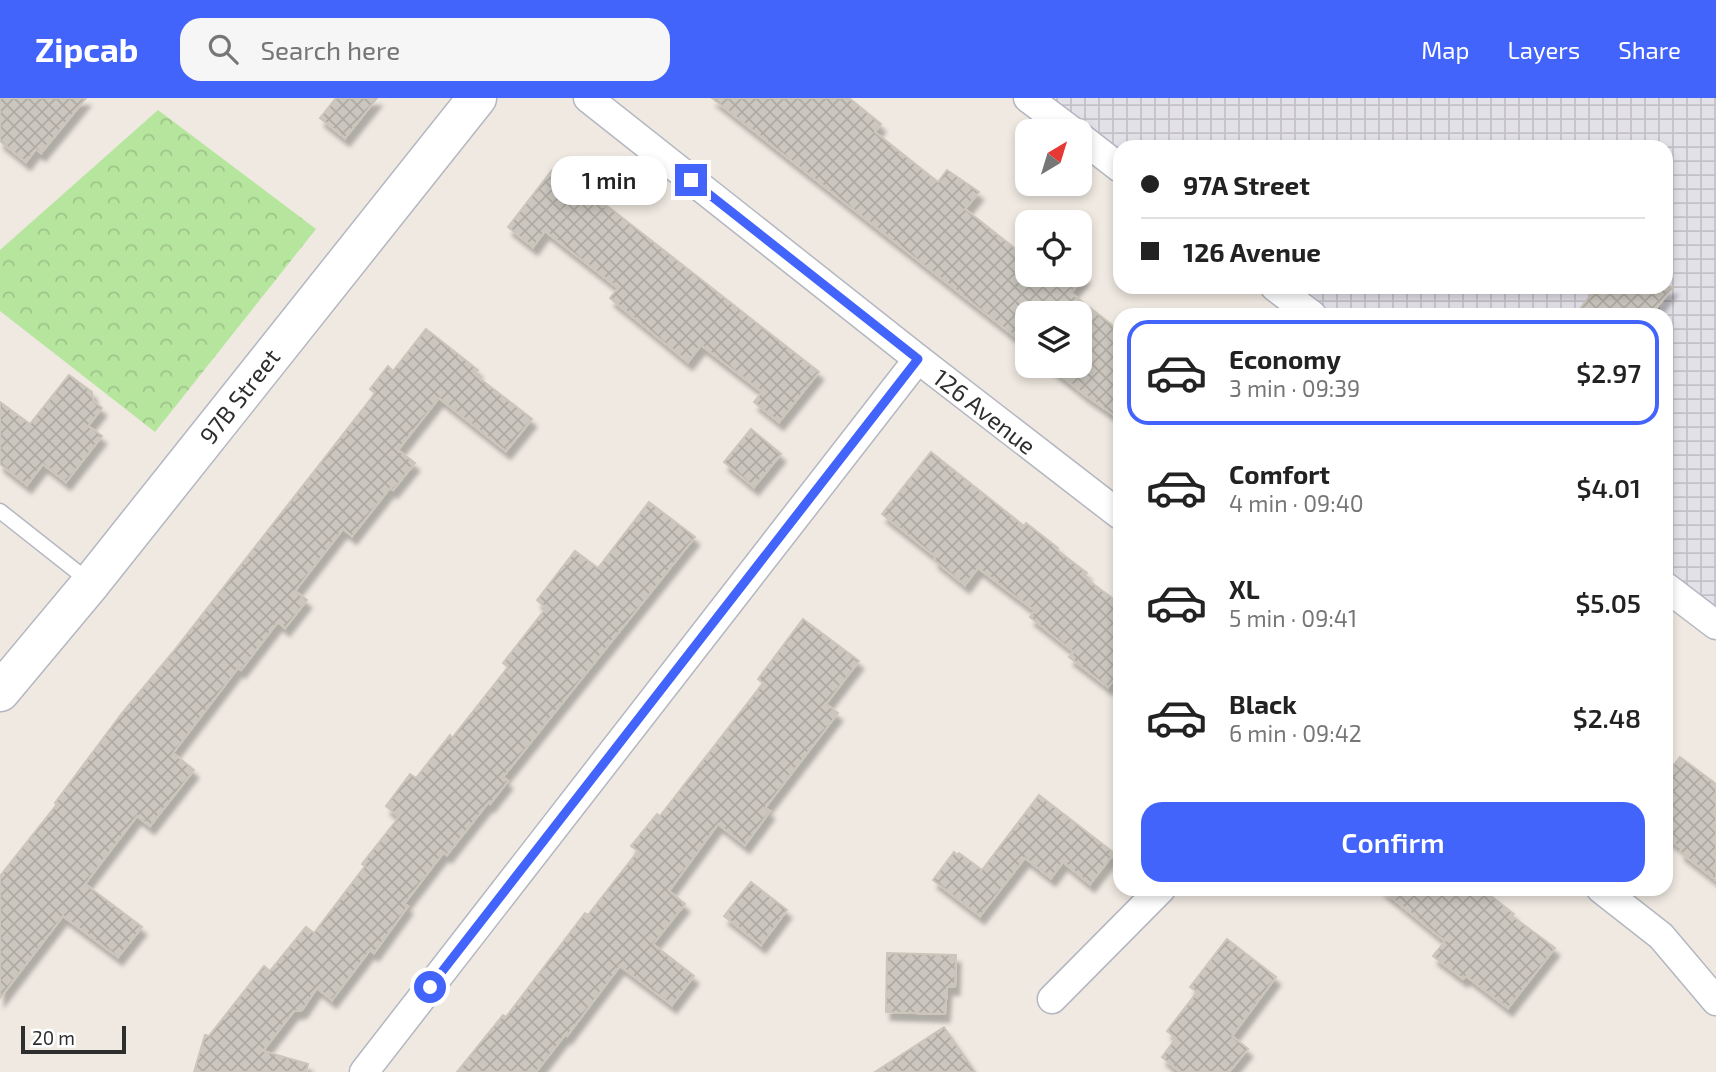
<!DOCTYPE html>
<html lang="en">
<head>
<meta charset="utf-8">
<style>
  body { margin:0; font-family:"Exo 2",sans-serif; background:#f6f6f6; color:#222; height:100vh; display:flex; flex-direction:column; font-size:26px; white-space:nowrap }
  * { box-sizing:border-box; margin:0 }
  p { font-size:23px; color:#767676 }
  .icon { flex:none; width:38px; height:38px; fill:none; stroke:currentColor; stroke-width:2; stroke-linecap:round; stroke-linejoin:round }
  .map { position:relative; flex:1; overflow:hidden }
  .drawer { position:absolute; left:1113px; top:210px; width:560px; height:588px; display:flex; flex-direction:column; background:#fff; border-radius:21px; box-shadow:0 4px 10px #0003 }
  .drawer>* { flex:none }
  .top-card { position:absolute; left:1113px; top:42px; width:560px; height:154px; border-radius:21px; box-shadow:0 4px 10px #0003; display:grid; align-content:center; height:154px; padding:0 28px; background:#fff }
  .needle { width:46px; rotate:38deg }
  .tools { position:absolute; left:1015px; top:21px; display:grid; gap:14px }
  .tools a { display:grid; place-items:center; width:77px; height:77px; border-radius:14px; background:#fff; box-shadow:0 4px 10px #0003; font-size:35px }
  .scale { position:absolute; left:21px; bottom:18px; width:105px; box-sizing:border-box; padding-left:7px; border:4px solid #2e2e2e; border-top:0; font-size:19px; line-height:24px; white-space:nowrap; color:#2e2e2e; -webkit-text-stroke:5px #fff; paint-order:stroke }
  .end { position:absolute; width:32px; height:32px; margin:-16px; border:9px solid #4264fb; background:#fff; box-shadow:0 0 0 4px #fff }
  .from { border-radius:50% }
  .bubble { position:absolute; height:49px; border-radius:21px; background:#fff; box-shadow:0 4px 10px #0003; font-size:23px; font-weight:600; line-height:49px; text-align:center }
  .top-card b { display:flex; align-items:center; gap:24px; height:66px; font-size:26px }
  .top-card b+b { border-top:2px solid #e0e0e0 }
  .top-card i { width:18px; height:18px; background:#222 }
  ul { padding:12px 0 0; list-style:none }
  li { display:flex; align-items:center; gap:21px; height:105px; margin:0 14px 10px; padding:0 14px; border:4px solid transparent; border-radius:21px }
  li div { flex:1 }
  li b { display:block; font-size:26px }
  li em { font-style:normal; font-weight:600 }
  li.current { border-color:#4264fb }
  li>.icon { width:63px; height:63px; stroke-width:1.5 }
  .primary-button { display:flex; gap:14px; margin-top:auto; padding:14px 28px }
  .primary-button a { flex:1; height:80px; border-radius:21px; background:#4264fb; color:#fff; font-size:28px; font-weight:600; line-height:80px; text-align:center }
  header { display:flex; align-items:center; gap:42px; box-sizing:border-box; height:98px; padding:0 35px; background:#4264fb; color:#fff }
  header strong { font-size:33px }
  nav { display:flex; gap:38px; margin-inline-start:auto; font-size:24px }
  .search { width:490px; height:63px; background:#f6f6f6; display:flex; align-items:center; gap:18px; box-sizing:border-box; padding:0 24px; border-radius:21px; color:#767676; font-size:26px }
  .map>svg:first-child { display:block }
  .industrial { fill:url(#industrial-grid) }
  .park { fill:url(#park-crowns) }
  .building { fill:url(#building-cross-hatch); stroke:#cbc5ba; stroke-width:2; filter:url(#shadow) }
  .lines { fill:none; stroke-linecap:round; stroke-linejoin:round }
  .lane-casing { stroke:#b4b7c1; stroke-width:17 }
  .street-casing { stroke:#b4b7c1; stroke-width:31 }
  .secondary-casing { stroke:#b4b7c1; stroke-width:41 }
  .lane { stroke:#fff; stroke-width:14 }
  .street { stroke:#fff; stroke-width:28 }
  .secondary { stroke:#fff; stroke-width:38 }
  .route { stroke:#4264fb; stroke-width:9 }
  .labels { text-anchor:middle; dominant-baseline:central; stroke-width:6; stroke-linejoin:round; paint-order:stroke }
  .street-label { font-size:24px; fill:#2e2e2e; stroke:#fff }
</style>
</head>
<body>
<header>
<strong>Zipcab</strong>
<div class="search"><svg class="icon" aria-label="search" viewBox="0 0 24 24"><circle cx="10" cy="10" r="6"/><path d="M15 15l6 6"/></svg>Search here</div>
<nav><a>Map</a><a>Layers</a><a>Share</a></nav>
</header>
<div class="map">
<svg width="1716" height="974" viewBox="0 0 1716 974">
  <defs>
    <pattern id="industrial-grid" width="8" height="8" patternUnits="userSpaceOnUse" patternTransform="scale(1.75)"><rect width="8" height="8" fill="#e3e1e8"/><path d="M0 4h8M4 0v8" fill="none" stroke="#c3c1c7"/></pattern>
    <pattern id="park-crowns" width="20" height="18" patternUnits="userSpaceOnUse" patternTransform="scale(1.75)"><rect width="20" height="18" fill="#b6e59e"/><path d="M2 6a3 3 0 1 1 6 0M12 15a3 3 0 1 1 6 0" fill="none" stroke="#9dc588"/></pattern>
    <pattern id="building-cross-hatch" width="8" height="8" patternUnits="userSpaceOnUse" patternTransform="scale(1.75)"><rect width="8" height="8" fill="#cbc7bf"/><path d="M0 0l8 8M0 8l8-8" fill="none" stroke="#afaba4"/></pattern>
    <filter id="shadow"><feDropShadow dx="4.5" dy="8" stdDeviation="2" flood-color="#0004"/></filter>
  </defs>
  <rect width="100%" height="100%" fill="#efe9e1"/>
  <polygon class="industrial" points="1028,0 1716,0 1716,527 1666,489 1666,217 1312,217 1275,189 1666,189 1666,49 1120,49 1120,70"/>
  <polygon class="park" points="158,12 316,131 155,334 0,213 0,152"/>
  <g class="building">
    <polygon points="0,0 86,0 41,55 36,51 26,64 0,43"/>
    <polygon points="336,0 377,0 345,40 320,20"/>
    <polygon points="712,0 849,0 881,26 875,34 938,84 947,72 979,94 965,111 1027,160 1027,177 1085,177 1071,195 1120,233 1120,321 1085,297 1049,268 1080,268 1080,215 1027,215 1027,248"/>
    <polygon points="552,72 559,77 561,75 604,109 606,107 819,274 779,324 754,304 762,294 701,247 688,264 610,200 618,190 545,133 533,149 508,129"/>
    <polygon points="1597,189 1673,189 1651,217 1575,217"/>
    <polygon points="426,231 478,272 474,276 532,321 506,353 439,300 398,352 415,365 393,392 390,390 352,438 343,431 295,493 307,502 285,530 278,524 241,572 238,570 173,655 194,672 150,728 137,718 85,786 142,829 118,859 63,818 0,900 0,778 57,706 55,705 122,615 173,554 369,303 375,295 370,291 388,268 393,273"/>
    <polygon points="69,277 92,294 93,303 102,310 88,328 102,338 66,384 43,366 27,387 0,366 0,304 30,326"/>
    <polygon points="751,331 781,356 754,389 724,364"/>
    <polygon points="931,354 1024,428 1026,425 1058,450 1057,452 1087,475 1084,479 1120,506 1120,574 1108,589 1069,559 1074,554 1030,519 1035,513 978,470 965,487 934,462 936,459 882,416"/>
    <polygon points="649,404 695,439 503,679 508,683 490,706 488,705 447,757 444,754 404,806 408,808 374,855 370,852 332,902 317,890 302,912 294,913 263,953 308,966 306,974 194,974 205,937 209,938 264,868 270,873 306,829 314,835 365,768 362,766 399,719 386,708 410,676 416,680 450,637 452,640 508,569 503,565 546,510 537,502 575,453 598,470"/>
    <polygon points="803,521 859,563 826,606 838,615 765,710 770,713 745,747 718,726 669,793 685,806 653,846 694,878 672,907 620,868 567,938 565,937 536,974 457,974 503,917 506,919 585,815 588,817 638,753 631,748 657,716 660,718 763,585 758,581"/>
    <polygon points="1680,659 1716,686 1716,782 1680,754 1682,751 1666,739 1666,677"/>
    <polygon points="1039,697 1114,755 1090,786 1063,764 1051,780 1025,760 980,818 933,782 954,754 957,757 959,755 982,772"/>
    <polygon points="751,784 787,812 761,847 724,818"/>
    <polygon points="1381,791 1482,791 1514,816 1512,818 1555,850 1508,910 1466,878 1463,881 1433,858 1445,843"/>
    <polygon points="1227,841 1276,879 1232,938 1248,951 1229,974 1180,974 1162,959 1176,940 1167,933 1197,894 1190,889"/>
    <polygon points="887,855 956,857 955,889 947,889 945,916 886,914"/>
    <polygon points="944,929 975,974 875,974"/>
  </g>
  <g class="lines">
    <defs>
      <polyline id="lane" points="0,413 90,484"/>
      <g id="street">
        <polyline points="588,0 918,261 1120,417"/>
        <polyline points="1028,0 1072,33"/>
        <polyline points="1080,39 1120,70"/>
        <polyline points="1275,189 1312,217"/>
        <polyline points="1666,489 1716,527"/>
        <polyline points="1601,791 1661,838 1716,903"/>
        <polyline points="1052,901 1161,791"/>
        <polyline points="364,974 918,261"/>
      </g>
      <polyline id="secondary" points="0,594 91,485 477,0"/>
    </defs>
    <use href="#lane" class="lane-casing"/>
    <use href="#street" class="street-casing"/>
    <use href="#secondary" class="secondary-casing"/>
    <use href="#lane" class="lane"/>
    <use href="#street" class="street"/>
    <use href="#secondary" class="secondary"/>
  </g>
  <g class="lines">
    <polyline class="route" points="430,889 918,261 691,82"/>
  </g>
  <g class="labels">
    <g class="street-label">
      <text transform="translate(239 298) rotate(-52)">97B Street</text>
      <text transform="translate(985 313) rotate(38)">126 Avenue</text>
    </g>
  </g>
</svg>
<div class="tools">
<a><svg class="needle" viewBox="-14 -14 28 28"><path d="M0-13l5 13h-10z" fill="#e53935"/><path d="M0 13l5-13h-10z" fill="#767676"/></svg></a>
<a><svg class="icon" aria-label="locate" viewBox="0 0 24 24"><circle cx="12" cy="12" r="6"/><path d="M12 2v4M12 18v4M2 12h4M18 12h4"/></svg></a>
<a><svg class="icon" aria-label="layers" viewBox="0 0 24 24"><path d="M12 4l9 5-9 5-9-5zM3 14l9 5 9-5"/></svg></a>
</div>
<div class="scale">20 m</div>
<i class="end from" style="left:430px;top:889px"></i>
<i class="end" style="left:691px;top:82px"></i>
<div class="bubble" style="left:551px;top:58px;width:116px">1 min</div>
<div class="top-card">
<b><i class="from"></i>97A Street</b>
<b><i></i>126 Avenue</b>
</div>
<section class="drawer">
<ul>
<li class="current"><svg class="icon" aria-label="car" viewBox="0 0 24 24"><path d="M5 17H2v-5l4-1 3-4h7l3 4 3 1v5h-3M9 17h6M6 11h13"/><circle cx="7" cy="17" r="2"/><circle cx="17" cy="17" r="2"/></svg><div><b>Economy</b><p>3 min · 09:39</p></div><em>$2.97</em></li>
<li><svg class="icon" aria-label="car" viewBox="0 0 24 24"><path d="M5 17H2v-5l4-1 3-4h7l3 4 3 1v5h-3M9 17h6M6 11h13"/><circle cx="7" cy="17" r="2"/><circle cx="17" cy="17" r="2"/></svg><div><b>Comfort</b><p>4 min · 09:40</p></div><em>$4.01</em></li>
<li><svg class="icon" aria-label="car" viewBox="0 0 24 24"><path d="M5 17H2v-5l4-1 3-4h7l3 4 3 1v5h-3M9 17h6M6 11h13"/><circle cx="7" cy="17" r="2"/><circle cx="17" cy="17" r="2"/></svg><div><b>XL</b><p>5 min · 09:41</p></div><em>$5.05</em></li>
<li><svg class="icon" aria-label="car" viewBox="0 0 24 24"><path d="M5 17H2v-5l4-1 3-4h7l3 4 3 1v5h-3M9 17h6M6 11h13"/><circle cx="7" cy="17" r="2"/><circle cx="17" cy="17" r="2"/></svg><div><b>Black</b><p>6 min · 09:42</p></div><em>$2.48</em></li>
</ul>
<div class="primary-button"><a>Confirm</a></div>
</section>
</div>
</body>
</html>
